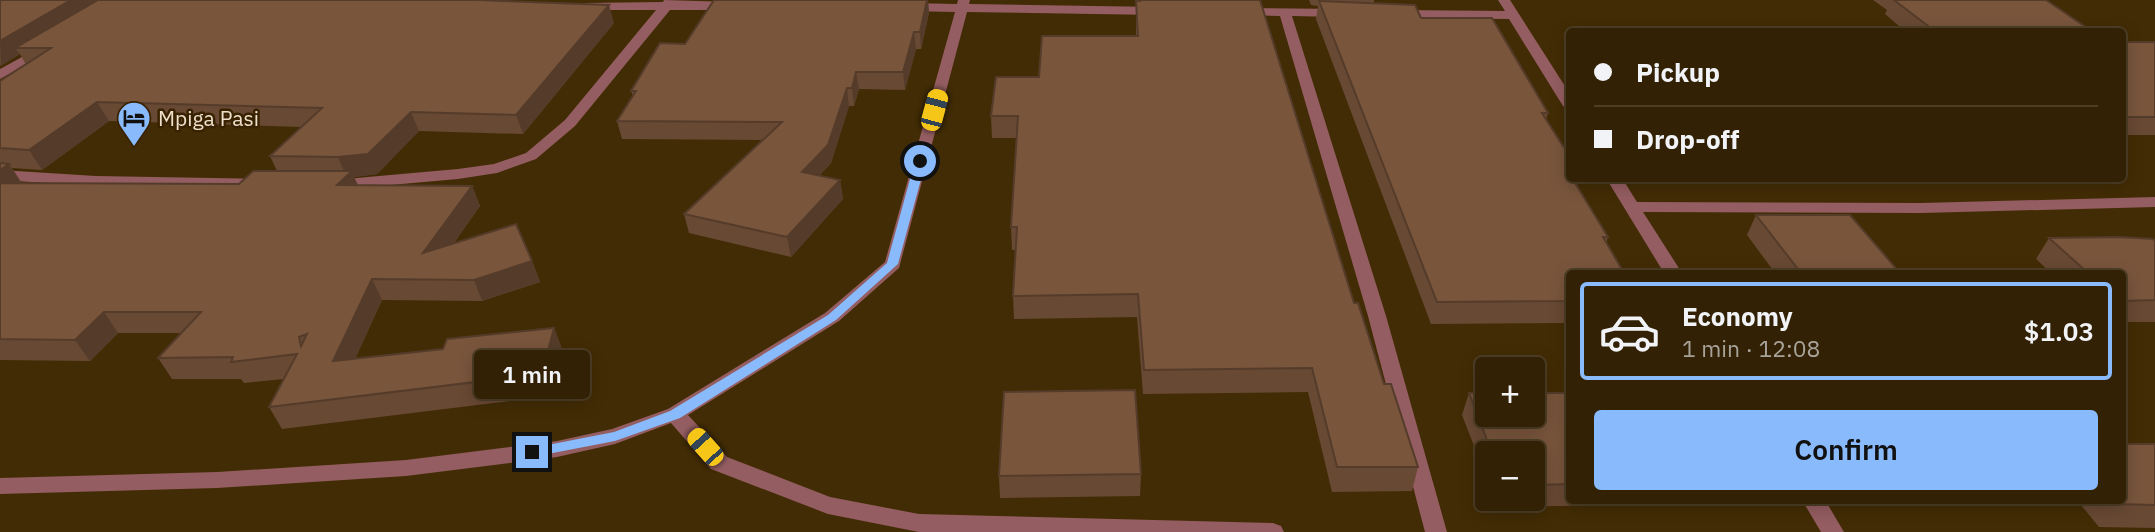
<!DOCTYPE html>
<html lang="en">
<head>
<meta charset="utf-8">
<style>
  body { margin:0; font-family:"IBM Plex Sans",sans-serif; background:#3d2e13; color:#f1f3f6; height:100vh; display:flex; flex-direction:column; font-size:26px; white-space:nowrap }
  * { box-sizing:border-box; margin:0 }
  p { font-size:23px; color:#a8a39a }
  .icon { flex:none; width:38px; height:38px; fill:none; stroke:currentColor; stroke-width:2; stroke-linecap:round; stroke-linejoin:round }
  .map { position:relative; flex:1; overflow:hidden }
  .details { position:absolute; left:1566px; top:270px; width:560px; height:234px; display:flex; flex-direction:column; background:#322104; border-radius:7px; box-shadow:0 4px 18px #0003,0 0 0 2px #4d3e26 }
  .details>* { flex:none }
  .hud { position:absolute; left:1566px; top:28px; width:560px; height:154px; border-radius:7px; box-shadow:0 4px 18px #0003,0 0 0 2px #4d3e26; display:grid; align-content:center; height:154px; padding:0 28px; background:#322104 }
  .fabs { position:absolute; left:1475px; top:357px; display:grid; gap:14px }
  .fabs a { display:grid; place-items:center; width:70px; height:70px; border-radius:7px; background:#322104; box-shadow:0 4px 18px #0003,0 0 0 2px #4d3e26; font-size:35px }
  .end { position:absolute; width:32px; height:32px; margin:-16px; border:9px solid #89bafc; background:#111; box-shadow:0 0 0 4px #111 }
  .from { border-radius:50% }
  .bubble { position:absolute; height:49px; border-radius:7px; background:#322104; box-shadow:0 4px 18px #0003,0 0 0 2px #4d3e26; font-size:23px; font-weight:600; line-height:49px; text-align:center }
  .car { position:absolute; width:21px; height:42px; margin:-21px -10px; border-radius:9px; box-shadow:0 0 5px 2px #0007; background:linear-gradient(#f5c518 24%,#345 0 40%,#f5c518 0 76%,#345 0 86%,#f5c518 0) }
  .hud b { display:flex; align-items:center; gap:24px; height:66px; font-size:26px }
  .hud b+b { border-top:2px solid #4d3e26 }
  .hud i { width:18px; height:18px; background:#f1f3f6 }
  ul { padding:12px 0 0; list-style:none }
  li { display:flex; align-items:center; gap:21px; height:98px; margin:0 14px 10px; padding:0 14px; border:4px solid transparent; border-radius:7px }
  li div { flex:1 }
  li b { display:block; font-size:26px }
  li em { font-style:normal; font-weight:600 }
  li.selected { border-color:#89bafc }
  li>.icon { width:63px; height:63px; stroke-width:1.5 }
  .primary-button { display:flex; gap:14px; margin-top:auto; padding:14px 28px }
  .primary-button a { flex:1; height:80px; border-radius:7px; background:#89bafc; color:#111; font-size:28px; font-weight:600; line-height:80px; text-align:center }
  .map>svg:first-child { display:block }
  .lines { fill:none; stroke-linecap:round; stroke-linejoin:round }
  .minor { fill:#945d61; fill-rule:evenodd }
  .wall { fill:#684934; fill-rule:evenodd }
  .shaded-wall { fill:#553c2a }
  .building { fill:#79553c; stroke:#553c2a; stroke-width:2; fill-rule:evenodd }
  .route { fill:#89bafc }
  .labels { text-anchor:middle; dominant-baseline:central; stroke-width:5; stroke-linejoin:round; paint-order:stroke }
  .poi-label { font-size:21px; fill:#efe0cc; stroke:#382200; text-anchor:start }
</style>
</head>
<body>
<div class="map">
<svg width="2155" height="532" viewBox="0 0 2155 532">
  <rect width="100%" height="100%" fill="#422c05"/>
  <g class="lines">
    <g class="minor">
      <polygon points="664,0 732,2 738,6 732,10 670,10 575,126 536,159 497,173 458,179 334,190 326,185 334,180 458,169 494,164 526,153 565,120 656,10 588,10 584,9 584,3 663,2"/>
      <polygon points="958,0 970,0 969,4 1158,7 1164,11 1158,15 967,12 899,268 839,321 688,415 727,457 830,497 919,514 1273,523 1281,526 1284,532 919,532 828,514 711,469 671,423 615,444 557,457 406,476 217,488 0,494 0,478 217,472 406,460 557,441 612,429 668,409 825,313 885,262 955,12 907,11 901,7 907,3 957,4"/>
      <polygon points="1498,0 1510,0 1570,94 1570,110 1563,106 1509,19 1396,18 1390,14 1396,10 1505,11"/>
      <polygon points="1242,8 1340,9 1346,13 1340,17 1292,16 1386,316 1447,532 1425,532 1368,316 1280,16 1238,15 1238,9"/>
      <polygon points="44,45 49,46 49,52 0,79 0,69"/>
      <polygon points="0,170 96,176 265,179 273,184 265,189 96,186 0,180"/>
      <polygon points="1606,178 1622,178 1637,202 1921,203 2155,197 2155,207 1921,213 1643,212 1682,273 1664,273"/>
      <polygon points="1802,500 1825,500 1844,532 1821,532"/>
    </g>
  </g>
  <g class="wall">
    <path d="M0 0H96V1L614 23 523 134 419 131 377 174 354 177 358 186H472L480 206 454 243 532 261 540 282 482 301 382 300 355 359 443 349 554 328 562 349 550 396 282 429 269 407 284 379 244 383 241 379H172L158 358 181 333H118L90 361 0 360V81L26 65 20 54 0 66ZM109 121 302 127 270 156 277 171 239 184 22 183 12 168 42 170Z"/>
    <polygon points="714,0 932,0 928,0 929,13 921,49 916,49 905,90 859,89 854,106 849,106 831,163 819,176 840,180 843,199 791,257 689,233 684,214 763,140 622,139 617,121 633,96 631,91 685,44"/>
    <polygon points="1137,0 1260,0 1354,303 1384,384 1418,467 1412,491 1332,492 1308,392 1143,394 1137,317 1014,319 1013,296 1016,250 1012,250 1011,227 1017,138 992,138 991,116 1039,77 1136,36 1136,1 1137,1"/>
    <polygon points="1309,0 1374,0 1374,3 1421,18 1548,113 1546,119 1570,178 1579,178 1577,186 1608,237 1606,243 1570,273 1570,323 1431,324 1316,19 1318,6 1311,5"/>
    <polygon points="1873,0 2046,0 2093,32 1906,32 1885,14 1887,10"/>
    <rect x="2123" y="42" width="32" height="93"/>
    <polygon points="1756,215 1900,273 1775,273 1747,235"/>
    <polygon points="2049,238 2155,241 2155,322 2123,322 2123,273 2051,273 2036,259"/>
    <polygon points="1469,393 1570,393 1570,500 1707,500 1705,504 1497,507 1494,499 1533,499 1533,453 1488,453 1488,482 1462,415"/>
    <polygon points="2155,444 2155,528 2099,527 2077,500 2123,500"/>
    <polygon points="1141,474 1140,496 1000,498 999,476"/>
  </g>
  <g class="shaded-wall">
    <polygon points="71,0 96,0 99,7 15,48 20,54 1,66 0,41"/>
    <polygon points="927,0 928,0 929,13 921,49 920,32"/>
    <polygon points="609,5 614,23 523,134 516,115"/>
    <polygon points="914,32 916,49 905,90 903,72"/>
    <polygon points="856,72 859,89 854,106 852,88"/>
    <polygon points="847,88 849,106 831,163 805,191 802,172"/>
    <polygon points="97,102 109,121 42,170 29,150"/>
    <polygon points="411,112 419,131 377,174 354,177 361,191 337,185 346,176 338,157"/>
    <polygon points="9,164 22,184 0,200 0,170"/>
    <polygon points="840,180 843,199 791,257 787,237"/>
    <polygon points="472,186 480,206 432,274 423,253"/>
    <polygon points="532,261 540,282 482,301 474,280"/>
    <polygon points="372,279 382,300 344,383 333,361"/>
    <polygon points="104,312 118,333 90,361 75,340"/>
    <polygon points="554,328 562,349 550,396 542,374"/>
  </g>
  <g class="building">
    <polygon points="0,0 71,0 0,41"/>
    <polygon points="98,0 478,0 609,5 516,115 411,112 368,154 338,157 270,156 322,108 97,102 29,150 0,148 0,81 51,48 15,48"/>
    <polygon points="714,0 927,0 920,32 914,32 903,72 856,72 852,88 847,88 828,145 802,172 840,180 787,237 684,214 782,122 617,121 636,91 631,91 660,43 685,44"/>
    <polygon points="1140,0 1260,0 1354,303 1358,303 1384,384 1391,384 1418,467 1337,467 1312,368 1144,370 1138,294 1013,296 1017,227 1011,227 1018,116 991,116 996,77 1039,77 1042,36 1138,36 1136,1 1140,1"/>
    <polygon points="1894,0 2046,0 2093,32 1936,32"/>
    <polygon points="1319,1 1415,5 1421,18 1492,18 1548,113 1542,113 1570,157 1570,178 1572,178 1608,237 1603,237 1624,273 1570,273 1570,301 1437,302"/>
    <rect x="2123" y="42" width="32" height="75"/>
    <polygon points="0,163 9,164 0,170"/>
    <path d="M253 171H352L337 185 472 186 423 253 516 224 532 261 474 280 372 279 333 361 443 349 447 339 554 328 542 374 269 407 297 354 231 362 233 357 158 358 201 312H104L75 340 0 339V183L239 184ZM307 334 301 346 299 337Z"/>
    <polygon points="1756,215 1850,215 1900,273 1801,273"/>
    <polygon points="2119,237 2153,239 2155,241 2155,300 2123,301 2123,273 2088,273 2049,238"/>
    <polygon points="1135,390 1141,474 999,476 1004,392"/>
    <polygon points="1469,393 1488,393 1488,415 1533,415 1533,393 1570,393 1570,484 1533,485 1533,453 1492,453"/>
    <polygon points="2123,444 2155,444 2155,505 2118,504 2114,500 2123,500"/>
  </g>
  <polygon class="route" points="920,158 926,161 898,264 836,320 680,418 615,441 532,457 527,456 527,449 614,432 670,411 828,315 887,263 915,161"/>
  <defs>
    <symbol id="hotel-pin" viewBox="-11 -11 22 30"><path d="M0 17L-7.5 6A9.5 9.5 0 1 1 7.5 6Z" fill="#89bafc" stroke="#382200"/><path d="M-6-4.5h1.5V1H6V5H4.5V3h-9V5H-6ZM-4 0a1.8 1.8 0 1 1 3.6 0ZM.5 0V-2.5h3Q6-2.5 6 0Z" fill="#111"/></symbol>
  </defs>
  <g fill-rule="evenodd">
    <use href="#hotel-pin" x="115" y="99" width="38" height="52"/>
  </g>
  <g class="labels">
    <g class="poi-label">
      <text x="158" y="118">Mpiga Pasi</text>
    </g>
  </g>
</svg>
<div class="fabs">
<a>+</a>
<a>−</a>
</div>
<i class="end from" style="left:920px;top:161px"></i>
<i class="end" style="left:532px;top:452px"></i>
<div class="bubble" style="left:474px;top:350px;width:116px">1 min</div>
<i class="car" style="left:934px;top:110px;rotate:15deg"></i>
<i class="car" style="left:705px;top:447px;rotate:318deg"></i>
<div class="hud">
<b><i class="from"></i>Pickup</b>
<b><i></i>Drop-off</b>
</div>
<section class="details">
<ul>
<li class="selected"><svg class="icon" aria-label="car" viewBox="0 0 24 24"><path d="M5 17H2v-5l4-1 3-4h7l3 4 3 1v5h-3M9 17h6M6 11h13"/><circle cx="7" cy="17" r="2"/><circle cx="17" cy="17" r="2"/></svg><div><b>Economy</b><p>1 min · 12:08</p></div><em>$1.03</em></li>
</ul>
<div class="primary-button"><a>Confirm</a></div>
</section>
</div>
</body>
</html>
